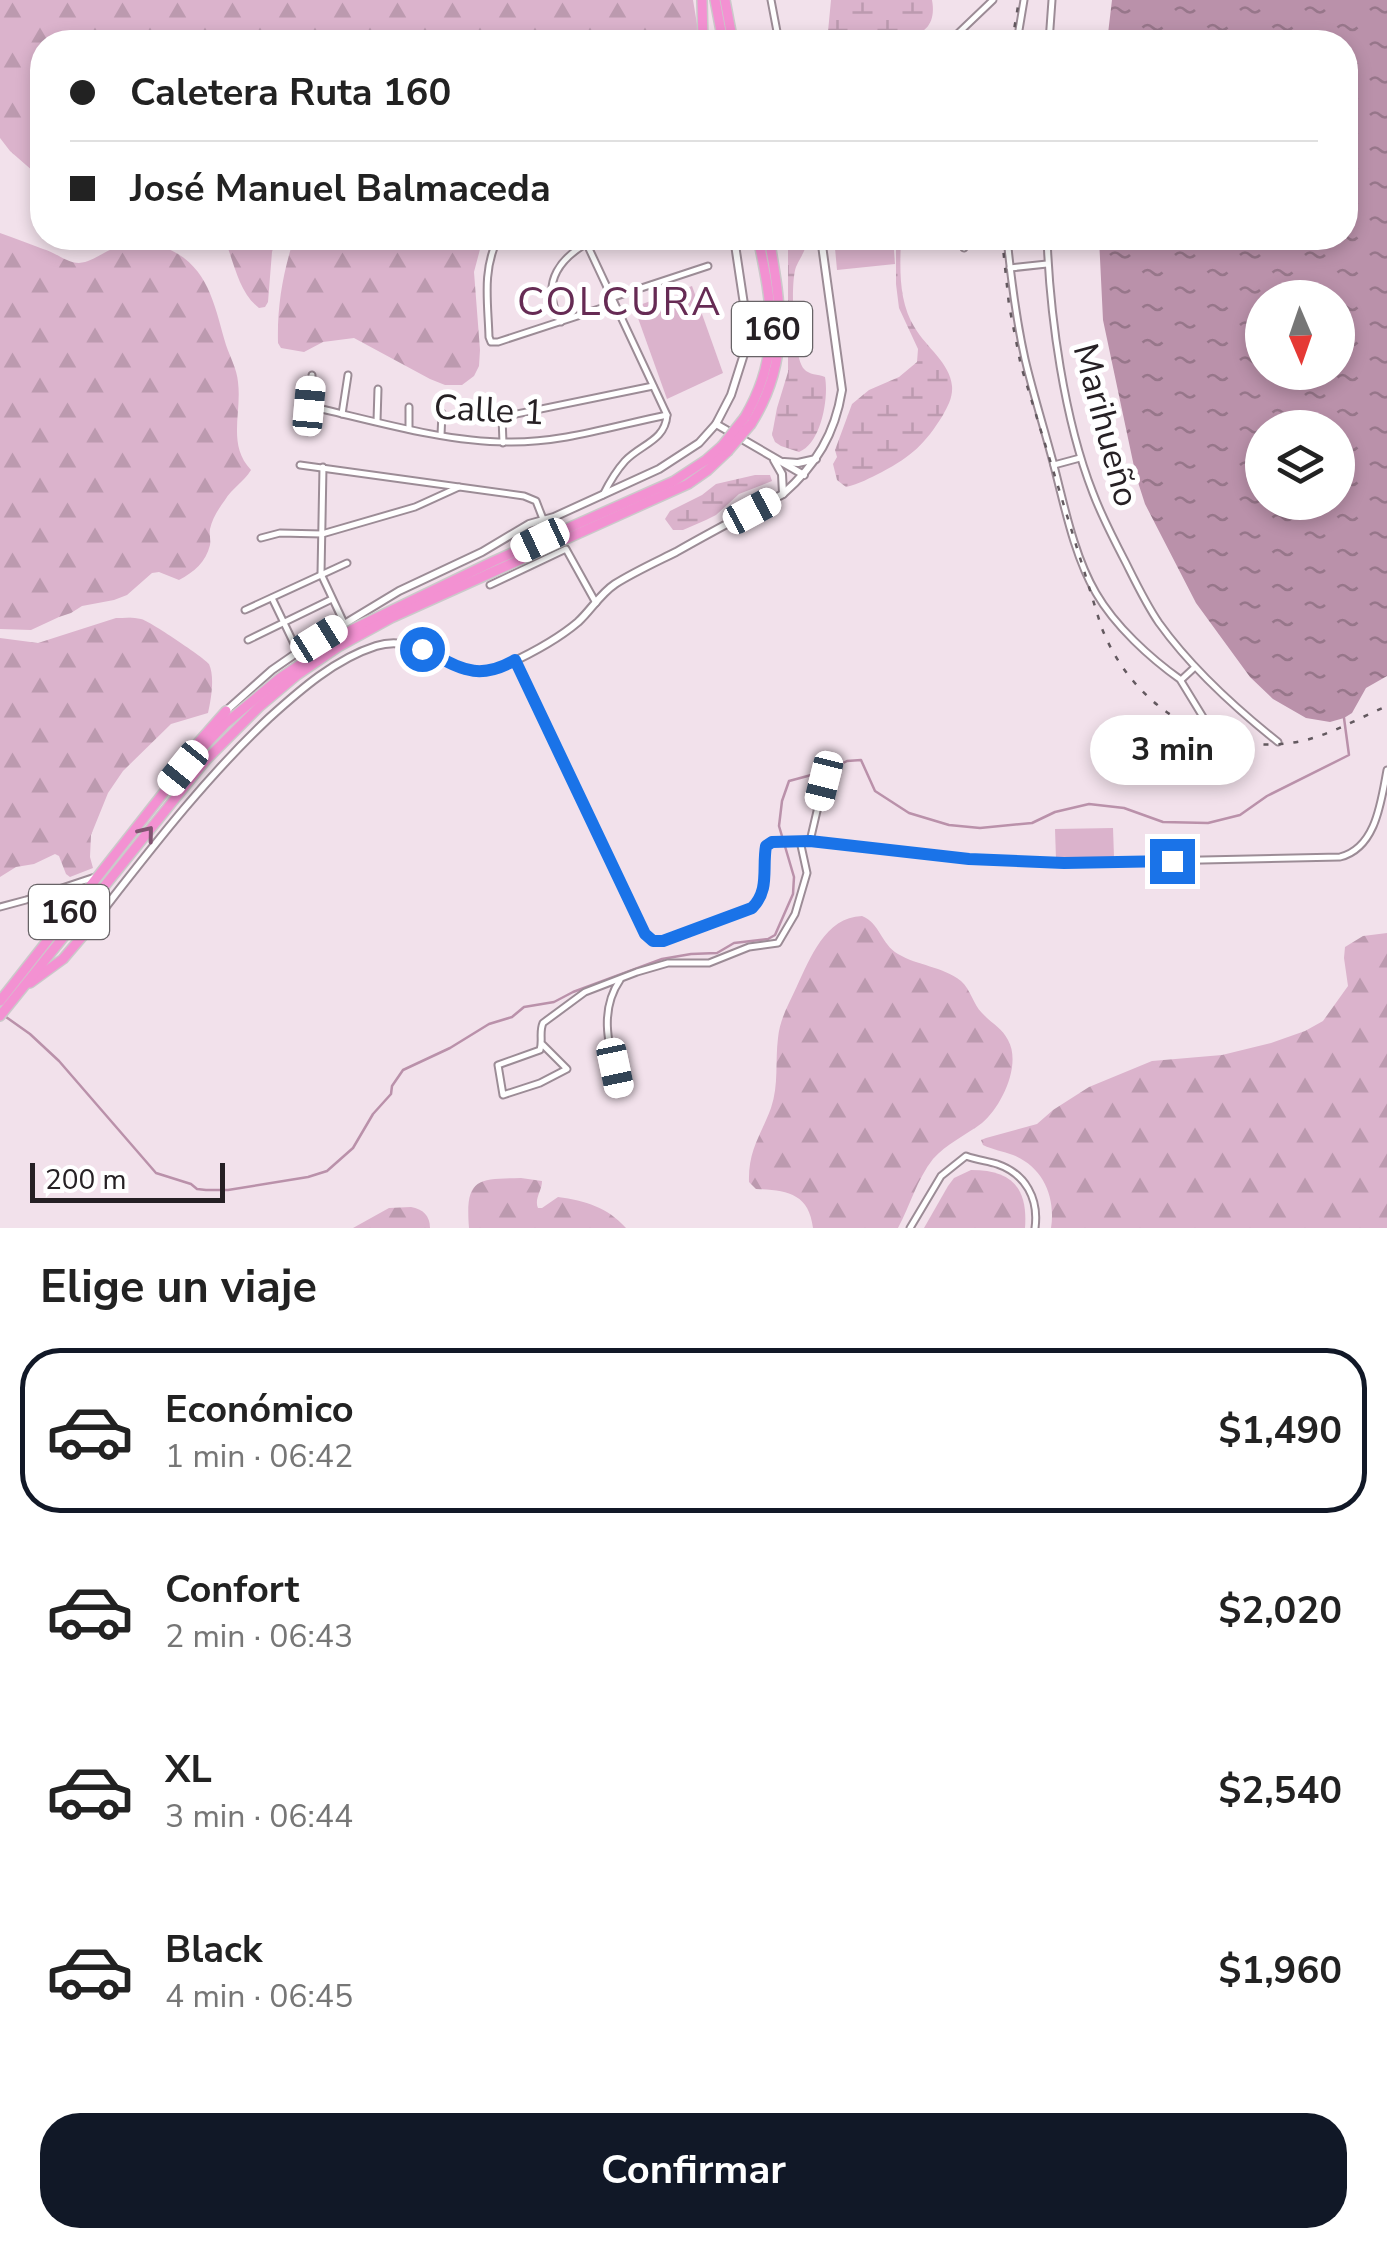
<!DOCTYPE html>
<html lang="es">
<head>
<meta charset="utf-8">
<style>
  body { margin:0; font-family:"Nunito Sans",sans-serif; background:#f6f6f6; color:#222; height:100vh; display:flex; flex-direction:column; font-size:38px; white-space:nowrap }
  * { box-sizing:border-box; margin:0 }
  p { font-size:32px; color:#767676 }
  .icon { flex:none; width:55px; height:55px; fill:none; stroke:currentColor; stroke-width:2; stroke-linecap:round; stroke-linejoin:round }
  .map { position:relative; height:1228px; overflow:hidden }
  .side { display:flex; flex-direction:column; background:#fff; flex:1 }
  .side>* { flex:none }
  .hud { position:absolute; left:30px; top:30px; width:1328px; height:220px; border-radius:40px; box-shadow:0 5px 15px #0003; display:grid; align-content:center; height:220px; padding:0 40px; background:#fff }
  .needle { width:65px; rotate:178deg }
  .controls { position:absolute; left:1245px; top:280px; display:grid; gap:20px }
  .controls a { display:grid; place-items:center; width:110px; height:110px; border-radius:50%; background:#fff; box-shadow:0 5px 15px #0003; font-size:50px }
  .scale { position:absolute; left:30px; bottom:25px; width:195px; box-sizing:border-box; padding-left:10px; border:5px solid #262024; border-top:0; font-size:28px; line-height:35px; white-space:nowrap; color:#262024; -webkit-text-stroke:8px #fff; paint-order:stroke }
  .end { position:absolute; width:45px; height:45px; margin:-22px; border:12px solid #1a73e8; background:#fff; box-shadow:0 0 0 5px #fff }
  .from { border-radius:50% }
  .bubble { position:absolute; height:70px; border-radius:35px; background:#fff; box-shadow:0 5px 15px #0003; font-size:32px; font-weight:700; line-height:70px; text-align:center }
  .car { position:absolute; width:30px; height:60px; margin:-30px -15px; border-radius:12px; box-shadow:0 0 8px 2px #0007; background:linear-gradient(#fff 24%,#345 0 40%,#fff 0 76%,#345 0 86%,#fff 0) }
  .hud b { display:flex; align-items:center; gap:35px; height:95px; font-size:38px }
  .hud b+b { border-top:2px solid #e0e0e0 }
  .hud i { width:25px; height:25px; background:#222 }
  ul { padding:0; list-style:none }
  li { display:flex; align-items:center; gap:30px; height:165px; margin:0 20px 15px; padding:0 20px; border:5px solid transparent; border-radius:40px }
  li div { flex:1 }
  li b { display:block; font-size:38px }
  li em { font-style:normal; font-weight:700 }
  li.selected { border-color:#111827 }
  li>.icon { width:90px; height:90px; stroke-width:1.5 }
  h2 { padding:0 40px; font-size:45px; line-height:120px }
  .primary-button { display:flex; gap:20px; margin-top:auto; padding:20px 40px }
  .primary-button a { flex:1; height:115px; border-radius:40px; background:#111827; color:#fff; font-size:40px; font-weight:700; line-height:115px; text-align:center }
  .map>svg:first-child { display:block }
  .forest { fill:url(#forest-firs) }
  .wetland { fill:url(#wetland-marsh) }
  .pitch { fill:#dbb3cc }
  .water { fill:url(#water-ripples); fill-rule:evenodd }
  .lines { fill:none; stroke-linecap:round; stroke-linejoin:round }
  .stream { stroke:#ba91aa; stroke-width:2.5 }
  .minor-casing { stroke:#9c8c96; stroke-width:9 }
  .tertiary-casing { stroke:#9c8c96; stroke-width:10 }
  .motorway-casing { stroke:#cbc9ca; stroke-width:12 }
  .minor { stroke:#fff; stroke-width:5 }
  .tertiary { stroke:#fff; stroke-width:6 }
  .motorway { stroke:#f391d2; stroke-width:9 }
  .rail { stroke:#63595f; stroke-width:2.5; stroke-dasharray:5 10; stroke-linecap:butt }
  .motorway-bridge-casing { stroke:#cbc9ca; stroke-width:12; stroke-linecap:butt }
  .motorway-bridge { stroke:#f391d2; stroke-width:9 }
  .oneway { stroke:#825372 }
  .route { stroke:#1a73e8; stroke-width:12 }
  .labels { text-anchor:middle; dominant-baseline:central; stroke-width:10; stroke-linejoin:round; paint-order:stroke }
  .shield { fill:#fff; stroke:#676366; stroke-width:2.5 }
  .shield-label { font-size:32px; font-weight:bold; fill:#262024 }
  .street-label { font-size:35px; fill:#262024; stroke:#fff }
  .quarter-label { font-size:40px; letter-spacing:2.5px; fill:#662b54; stroke:#fff }
</style>
</head>
<body>
<div class="map">
<svg width="1387" height="1228" viewBox="0 0 1387 1228">
  <defs>
    <pattern id="forest-firs" width="22" height="20" patternUnits="userSpaceOnUse" patternTransform="scale(2.5)"><rect width="22" height="20" fill="#dbb3cc"/><path d="M5 1l3.5 6h-7zM16 11l3.5 6h-7z" fill="#bc9aaf"/></pattern>
    <pattern id="wetland-marsh" width="20" height="14" patternUnits="userSpaceOnUse" patternTransform="scale(2.5)"><rect width="20" height="14" fill="#dbb3cc"/><path d="M1 5h8M5 5V1M11 12h8M15 12V8" fill="none" stroke="#bc9aaf"/></pattern>
    <pattern id="water-ripples" width="26" height="14" patternUnits="userSpaceOnUse" patternTransform="scale(2.5)"><rect width="26" height="14" fill="#ba91aa"/><path d="M2 4q2-2 4 0t4 0M15 11q2-2 4 0t4 0" fill="none" stroke="#97768a"/></pattern>
  </defs>
  <rect width="100%" height="100%" fill="#f2e1eb"/>
  <g class="forest">
    <polygon points="0,0 693,0 700,42 42,42 42,179 10,151 0,138"/>
    <path d="M0 233C15 238 29 244 43 249 55 252 67 263 79 263 92 262 103 252 115 248 129 243 155 243 168 249 209 266 215 308 226 345 230 357 237 369 238 382 242 413 227 445 251 470 244 482 232 488 225 500 219 508 212 519 210 529 209 534 211 540 210 545 206 562 194 572 179 580L159 572 152 573 127 595 114 600 82 606 71 613 59 617 31 630 0 629Z"/>
    <path d="M224 238H276L272 252 268 302 265 307 259 308C238 292 234 261 224 238Z"/>
    <path d="M294 238H483L474 272 480 350 479 366 474 376 462 385H445L430 379 354 338 323 342 304 352 281 348 278 343C277 305 283 273 294 238Z"/>
    <path d="M116 618C124 618 133 617 141 619 148 620 206 659 209 664 215 677 211 700 208 713L171 724 123 771 108 793 91 835 90 857 93 868 70 877 66 874 59 856 55 854 34 864 16 867 0 877V638L38 643Z"/>
    <path d="M862 916C880 923 881 944 898 954 918 966 942 966 961 981 971 990 973 1004 982 1013 991 1023 1002 1028 1008 1040 1022 1065 1001 1107 982 1123 966 1135 946 1144 933 1159 917 1179 910 1206 898 1228H813C809 1193 786 1190 756 1189L749 1182C748 1150 761 1135 771 1108 779 1085 775 1061 778 1038 780 1018 789 1004 797 986 810 959 825 917 862 916Z"/>
    <path d="M1387 933V1228H1051C1056 1197 1043 1167 1013 1155 1003 1151 993 1150 983 1145L981 1140 986 1138 1037 1124 1053 1110 1089 1087 1152 1061 1222 1055 1271 1043 1305 1031 1323 1021 1348 986 1344 958 1345 947 1363 936Z"/>
    <path d="M971 1170C1012 1170 1028 1188 1025 1228H924L948 1186 954 1178Z"/>
    <path d="M521 1178 542 1181C542 1191 534 1199 538 1208H542L558 1197C586 1201 607 1207 626 1228H469C465 1178 477 1179 521 1178Z"/>
    <path d="M411 1207C423 1209 430 1216 430 1228H353L389 1208Z"/>
  </g>
  <g class="wetland">
    <path d="M831 0H932C939 39 904 39 876 41 860 42 844 43 827 42Z"/>
    <path d="M788 238H807C806 251 801 256 796 267 790 282 793 357 804 369 809 375 818 374 825 377 829 398 821 444 799 452L781 446 775 442 772 435 777 408 788 372Z"/>
    <path d="M896 238H901C900 268 898 301 915 328 926 347 950 363 952 386 953 397 948 406 943 415 925 444 912 456 882 472 870 478 859 484 846 487L837 480 833 464 837 457 835 450 852 404 869 390 899 377 917 362 918 349 899 308 896 284Z"/>
    <polygon points="755,475 770,475 772,481 739,494 716,515 706,520 683,530 673,530 665,519 670,511 702,495 716,484"/>
  </g>
  <g class="pitch">
    <polygon points="834,238 893,238 895,264 837,270"/>
    <polygon points="692,286 723,373 667,399 634,307"/>
    <polygon points="1113,828 1114,857 1056,859 1055,829"/>
  </g>
  <path class="water" d="M1112 0H1387V676L1366 688 1352 713 1344 718 1330 722 1306 718 1273 699 1250 677 1196 603 1145 504 1136 476 1103 320 1099 238H1345V42H1107ZM1262 298H1338V372H1262ZM1262 428H1338V502H1262Z"/>
  <g class="lines">
    <polyline class="stream" points="6,1017 30,1034 59,1061 156,1173 191,1184 197,1189 206,1190 228,1190 308,1177 327,1171 353,1148 373,1114 391,1094 392,1086 403,1070 450,1048 489,1024 512,1017 524,1007 554,1002 573,992 662,959 691,954 717,953 734,943 768,939 775,935 793,894 794,877 779,826 782,801 789,781 830,770 847,761 861,760 875,791 909,813 949,825 980,828 1032,823 1055,812 1089,804 1124,808 1163,822 1208,823 1240,815 1267,796 1349,755 1344,718"/>
    <defs>
      <g id="minor">
        <polyline points="771,0 779,42"/>
        <polyline points="949,42 993,0"/>
        <polyline points="1017,42 1024,0"/>
        <polyline points="1049,42 1052,0"/>
        <path d="M498 238C482 271 488 302 489 337L491 342H498L614 304"/>
        <path d="M584 238 667 415C665 441 641 444 625 461 616 471 609 483 603 495"/>
        <polyline points="962,238 964,248"/>
        <path d="M1007 238C1011 278 1016 319 1025 359 1033 393 1044 428 1053 462 1064 504 1074 556 1096 593 1115 626 1150 658 1181 680L1195 667"/>
        <path d="M1047 238C1050 317 1064 419 1093 493 1102 517 1114 540 1126 563 1136 583 1146 604 1159 623 1192 669 1234 707 1278 742"/>
        <polyline points="1010,268 1047,264"/>
        <polyline points="611,298 708,266"/>
        <path d="M561 322C538 282 561 255 597 238"/>
        <path d="M312 375 309 406C371 420 444 442 507 442 562 443 613 426 667 415"/>
        <polyline points="342,414 348,375"/>
        <polyline points="377,421 378,389"/>
        <polyline points="409,429 409,407"/>
        <polyline points="441,435 442,413"/>
        <polyline points="503,443 502,417 653,386"/>
        <polyline points="300,465 524,496 536,501 543,519"/>
        <polyline points="1054,465 1080,458"/>
        <polyline points="323,467 321,574 344,623"/>
        <polyline points="261,538 280,533 322,534 415,507 459,487"/>
        <polyline points="490,585 566,549 596,603"/>
        <polyline points="272,598 298,652"/>
        <polyline points="245,610 347,563"/>
        <polyline points="248,640 332,599"/>
        <path d="M515 660 645 934 657 942 748 910C771 894 762 871 766 846L772 842 810 841 969 859 1064 863 1340 857C1376 848 1381 802 1387 770"/>
        <polyline points="1181,681 1203,717"/>
        <polyline points="810,841 824,781"/>
        <polyline points="0,907 26,900 95,877"/>
        <path d="M542 1044 567 1069 540 1083 503 1095 498 1065 540 1050C543 1041 539 1032 543 1023L585 992 637 972 668 963H709L749 947 778 943 795 914 807 873 800 841"/>
        <path d="M620 1093C612 1055 596 1015 620 980"/>
        <path d="M910 1228 941 1176 966 1156C977 1160 987 1161 997 1164 1026 1174 1039 1199 1035 1228"/>
      </g>
      <g id="tertiary">
        <polyline points="716,424 804,475"/>
        <polyline points="774,460 782,474 783,494"/>
        <polyline points="784,462 798,463 816,459"/>
        <polyline points="226,711 272,670 298,652 399,591 482,552 529,524 554,517 659,469 699,443 716,424 731,395 744,354 745,311 734,238"/>
        <path d="M86 932C144 858 200 783 269 718 300 690 335 659 376 646 427 630 452 689 506 665 530 654 558 639 578 622 591 610 600 594 615 584 634 572 656 562 676 552 711 532 747 513 783 494 816 465 835 434 842 390L821 238"/>
      </g>
      <g id="motorway">
        <polyline points="702,0 703,42"/>
        <polyline points="715,0 723,42"/>
        <polyline points="725,0 733,42"/>
        <path d="M745 417C782 354 772 305 758 238"/>
        <path d="M751 424C791 361 781 306 769 238"/>
        <polyline points="197,744 226,711"/>
        <polyline points="30,983 63,959 86,932"/>
        <polyline points="0,1001 183,768 226,723 280,678 353,629 494,561 674,481 706,460 722,446"/>
        <polyline points="0,1016 206,760 259,707 297,675 338,647 391,618 688,484 708,470 727,452"/>
      </g>
    </defs>
    <use href="#minor" class="minor-casing"/>
    <use href="#tertiary" class="tertiary-casing"/>
    <use href="#motorway" class="motorway-casing"/>
    <use href="#minor" class="minor"/>
    <use href="#tertiary" class="tertiary"/>
    <use href="#motorway" class="motorway"/>
    <g class="rail">
      <polyline points="1012,42 1019,0"/>
      <path d="M1002 238 1009 305 1021 366 1101 626C1132 708 1215 759 1302 741 1332 734 1359 718 1387 706"/>
    </g>
    <defs>
      <g id="motorway-bridge">
        <polyline points="722,446 745,417"/>
        <polyline points="727,452 751,424"/>
      </g>
    </defs>
    <use href="#motorway-bridge" class="motorway-bridge-casing"/>
    <use href="#motorway-bridge" class="motorway-bridge"/>
  </g>
  <defs><path id="oneway-chevron" d="M-2-3.5L2.5 0L-2 3.5" fill="none" stroke-width="1.6" stroke-linecap="round" stroke-linejoin="round" transform="scale(2.5)"/></defs>
  <use class="oneway" href="#oneway-chevron" transform="translate(147 833) rotate(-51)"/>
  <g class="lines">
    <path class="route" d="M422 649C458 666 475 683 515 660L645 934 653 941H663L752 908C770 890 762 869 766 846L772 842 810 841 969 859 1064 863 1172 861"/>
  </g>
  <g class="labels">
    <g class="shield">
      <rect x="732" y="302" width="80" height="54" rx="8"/>
      <rect x="29" y="885" width="80" height="54" rx="8"/>
    </g>
    <g class="shield-label">
      <text x="772" y="329">160</text>
      <text x="69" y="912">160</text>
    </g>
    <g class="street-label">
      <text transform="translate(489 410) rotate(3)">Calle 1</text>
      <text transform="translate(1106 425) rotate(75)">Marihueño</text>
    </g>
    <g class="quarter-label">
      <text x="620" y="302">COLCURA</text>
    </g>
  </g>
</svg>
<div class="controls">
<a><svg class="needle" viewBox="-14 -14 28 28"><path d="M0-13l5 13h-10z" fill="#e53935"/><path d="M0 13l5-13h-10z" fill="#767676"/></svg></a>
<a><svg class="icon" aria-label="layers" viewBox="0 0 24 24"><path d="M12 4l9 5-9 5-9-5zM3 14l9 5 9-5"/></svg></a>
</div>
<div class="scale">200 m</div>
<i class="end from" style="left:422px;top:649px"></i>
<i class="end" style="left:1172px;top:861px"></i>
<div class="bubble" style="left:1090px;top:715px;width:165px">3 min</div>
<i class="car" style="left:309px;top:406px;rotate:5deg"></i>
<i class="car" style="left:752px;top:511px;rotate:62deg"></i>
<i class="car" style="left:540px;top:540px;rotate:245deg"></i>
<i class="car" style="left:319px;top:639px;rotate:58deg"></i>
<i class="car" style="left:183px;top:768px;rotate:219deg"></i>
<i class="car" style="left:824px;top:781px;rotate:194deg"></i>
<i class="car" style="left:615px;top:1068px;rotate:168deg"></i>
<div class="hud">
<b><i class="from"></i>Caletera Ruta 160</b>
<b><i></i>José Manuel Balmaceda</b>
</div>
</div>
<section class="side">
<h2>Elige un viaje</h2>
<ul>
<li class="selected"><svg class="icon" aria-label="car" viewBox="0 0 24 24"><path d="M5 17H2v-5l4-1 3-4h7l3 4 3 1v5h-3M9 17h6M6 11h13"/><circle cx="7" cy="17" r="2"/><circle cx="17" cy="17" r="2"/></svg><div><b>Económico</b><p>1 min · 06:42</p></div><em>$1,490</em></li>
<li><svg class="icon" aria-label="car" viewBox="0 0 24 24"><path d="M5 17H2v-5l4-1 3-4h7l3 4 3 1v5h-3M9 17h6M6 11h13"/><circle cx="7" cy="17" r="2"/><circle cx="17" cy="17" r="2"/></svg><div><b>Confort</b><p>2 min · 06:43</p></div><em>$2,020</em></li>
<li><svg class="icon" aria-label="car" viewBox="0 0 24 24"><path d="M5 17H2v-5l4-1 3-4h7l3 4 3 1v5h-3M9 17h6M6 11h13"/><circle cx="7" cy="17" r="2"/><circle cx="17" cy="17" r="2"/></svg><div><b>XL</b><p>3 min · 06:44</p></div><em>$2,540</em></li>
<li><svg class="icon" aria-label="car" viewBox="0 0 24 24"><path d="M5 17H2v-5l4-1 3-4h7l3 4 3 1v5h-3M9 17h6M6 11h13"/><circle cx="7" cy="17" r="2"/><circle cx="17" cy="17" r="2"/></svg><div><b>Black</b><p>4 min · 06:45</p></div><em>$1,960</em></li>
</ul>
<div class="primary-button"><a>Confirmar</a></div>
</section>
</body>
</html>
